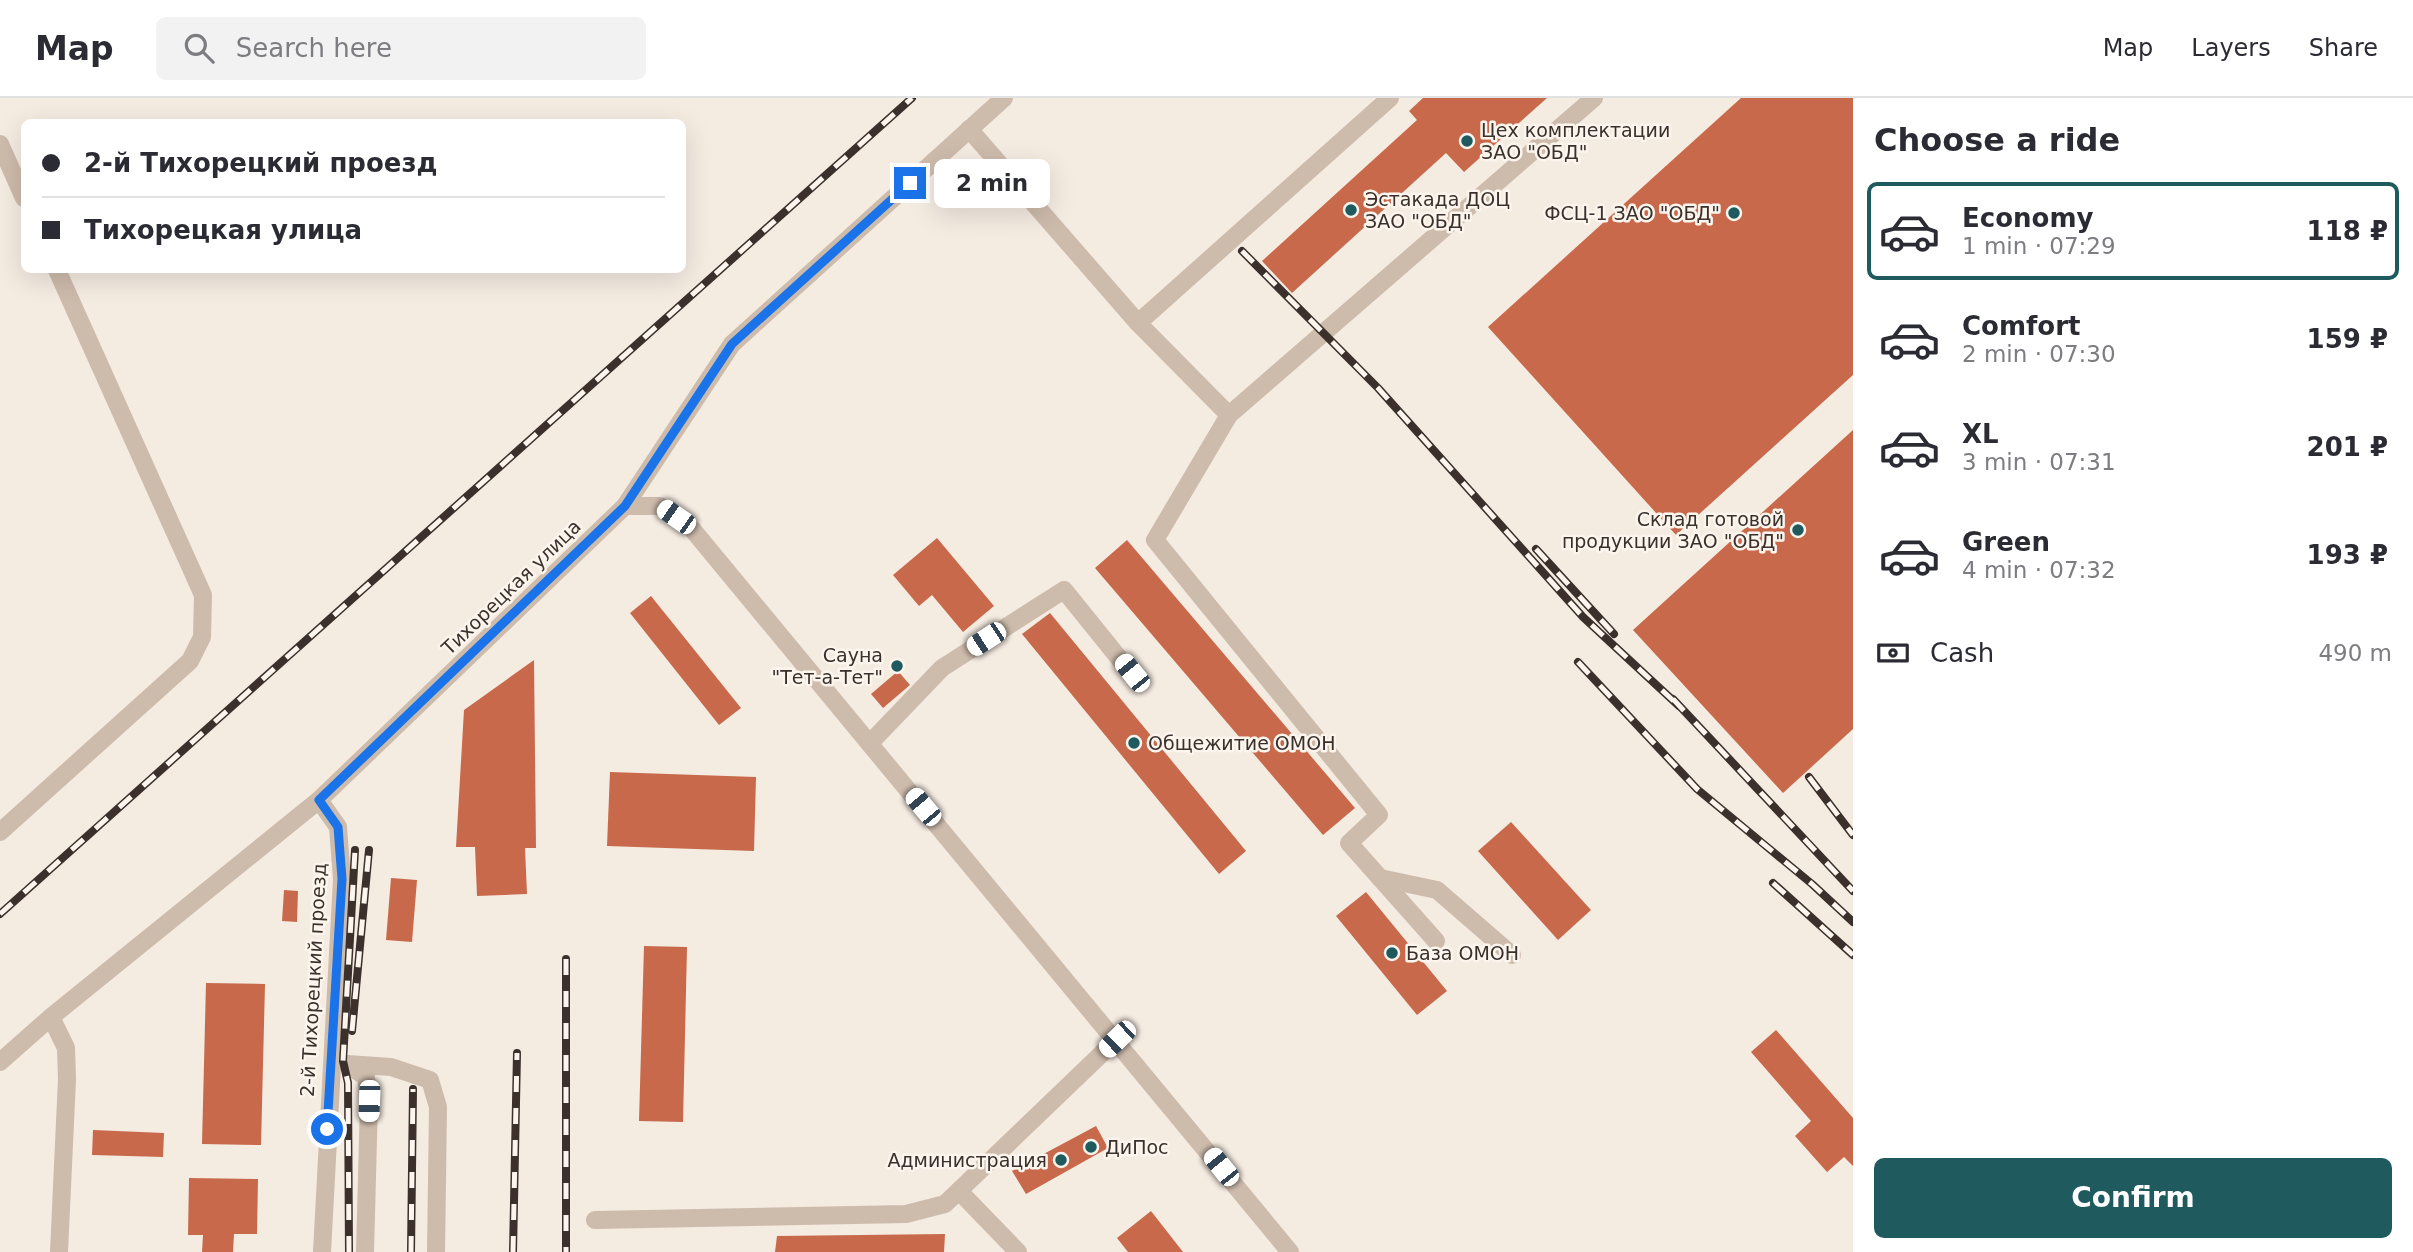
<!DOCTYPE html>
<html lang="en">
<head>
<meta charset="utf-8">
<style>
  body { margin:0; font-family:"DejaVu Sans",sans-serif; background:#f2f2f3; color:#2b2b33; height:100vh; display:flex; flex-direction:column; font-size:26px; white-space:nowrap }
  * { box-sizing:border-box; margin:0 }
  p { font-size:23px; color:#7c7c81 }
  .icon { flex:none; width:38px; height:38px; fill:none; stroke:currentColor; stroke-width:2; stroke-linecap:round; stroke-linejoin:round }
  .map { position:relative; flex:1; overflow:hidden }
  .panel { display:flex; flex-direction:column; background:#fff; width:560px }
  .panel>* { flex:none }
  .hud { position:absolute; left:21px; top:21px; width:665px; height:154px; border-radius:10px; box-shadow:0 7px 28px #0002; display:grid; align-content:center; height:154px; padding:0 21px; background:#fff }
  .end { position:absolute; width:32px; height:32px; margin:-16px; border:9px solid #1a73e8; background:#fff; box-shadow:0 0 0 4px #fff }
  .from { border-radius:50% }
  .bubble { position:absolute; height:49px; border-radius:10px; background:#fff; box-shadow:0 7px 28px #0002; font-size:23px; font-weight:800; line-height:49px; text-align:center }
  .car { position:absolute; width:21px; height:42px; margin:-21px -10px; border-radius:9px; box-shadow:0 0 5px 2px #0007; background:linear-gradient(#fff 24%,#345 0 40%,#fff 0 76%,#345 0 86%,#fff 0) }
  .hud b { display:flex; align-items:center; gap:24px; height:66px; font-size:26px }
  .hud b+b { border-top:2px solid #e1e1e2 }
  .hud i { width:18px; height:18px; background:#2b2b33 }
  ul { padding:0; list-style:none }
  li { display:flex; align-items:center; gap:21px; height:98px; margin:0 14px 10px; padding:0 7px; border:4px solid transparent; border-radius:10px }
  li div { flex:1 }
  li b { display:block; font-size:26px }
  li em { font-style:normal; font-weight:800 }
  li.selected { border-color:#1f5a5e }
  li>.icon { width:63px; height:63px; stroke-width:1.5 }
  h2 { padding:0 21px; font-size:32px; line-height:84px }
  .pay { display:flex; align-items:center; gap:18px; height:77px; padding:0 21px; font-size:26px }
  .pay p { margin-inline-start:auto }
  .button { display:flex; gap:14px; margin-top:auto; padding:14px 21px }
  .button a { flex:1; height:80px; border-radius:10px; background:#1f5a5e; color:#fff; font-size:28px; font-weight:800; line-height:80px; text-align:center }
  header { display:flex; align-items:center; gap:42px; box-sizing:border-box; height:98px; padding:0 35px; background:#fff; border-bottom:2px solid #e1e1e2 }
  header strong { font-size:33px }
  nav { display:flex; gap:38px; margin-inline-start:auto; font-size:24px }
  .search { width:490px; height:63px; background:#f2f2f3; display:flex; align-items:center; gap:18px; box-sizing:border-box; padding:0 24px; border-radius:10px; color:#7c7c81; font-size:26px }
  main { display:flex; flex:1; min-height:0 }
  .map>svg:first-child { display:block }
  .building { fill:#c8694b }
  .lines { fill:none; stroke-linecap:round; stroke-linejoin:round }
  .minor { stroke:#cdbbac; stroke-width:18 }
  .rail-casing { stroke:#3b302b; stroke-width:8 }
  .rail { stroke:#fbf5ee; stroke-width:5; stroke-dasharray:16; stroke-linecap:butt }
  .route { stroke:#1a73e8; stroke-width:9 }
  .poi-dot { fill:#1f5a5e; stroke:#fbf5ee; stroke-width:2.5 }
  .labels { text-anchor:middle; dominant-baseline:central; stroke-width:5; stroke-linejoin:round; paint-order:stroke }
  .poi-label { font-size:19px; fill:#3b302b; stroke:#fbf5ee; text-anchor:start }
  .street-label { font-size:19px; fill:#3b302b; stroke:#fbf5ee }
</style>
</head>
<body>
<header>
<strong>Map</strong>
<div class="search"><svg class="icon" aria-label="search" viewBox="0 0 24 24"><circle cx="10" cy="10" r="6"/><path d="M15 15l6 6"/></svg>Search here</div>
<nav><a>Map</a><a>Layers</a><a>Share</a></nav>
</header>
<main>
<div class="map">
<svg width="1853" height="1154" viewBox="0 0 1853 1154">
  <rect width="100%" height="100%" fill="#f4ebe1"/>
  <g class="building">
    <polygon points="1423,0 1547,0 1464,74 1446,55 1292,195 1262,163 1417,22 1409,13"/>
    <polygon points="1741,0 1853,0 1853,277 1676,437 1488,229"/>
    <polygon points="1853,332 1853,631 1783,695 1633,532"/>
    <polygon points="937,440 994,508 963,534 932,497 919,508 893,477"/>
    <polygon points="1127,442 1355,710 1323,737 1095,470"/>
    <polygon points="651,498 741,610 719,627 630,515"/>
    <polygon points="1050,515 1246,753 1219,776 1022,536"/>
    <polygon points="534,562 536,750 525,750 527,796 477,798 475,749 456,749 464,612"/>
    <polygon points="898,573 910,587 883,610 871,596"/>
    <polygon points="610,674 756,679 754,753 607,748"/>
    <polygon points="1511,724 1591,812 1558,842 1478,753"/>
    <polygon points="391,780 417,782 412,844 386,842"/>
    <polygon points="284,792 298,793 297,824 282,823"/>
    <polygon points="1366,794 1447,893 1417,917 1336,818"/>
    <polygon points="644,848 687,849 683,1024 639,1023"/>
    <polygon points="206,885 265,886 261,1047 202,1046"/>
    <polygon points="1776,932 1853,1020 1853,1068 1844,1059 1827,1074 1795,1038 1811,1023 1751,954"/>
    <polygon points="1096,1028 1108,1050 1026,1096 1012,1073"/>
    <polygon points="93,1032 164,1035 163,1059 92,1057"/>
    <polygon points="189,1080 258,1081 257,1136 234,1136 233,1154 202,1154 203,1137 188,1137"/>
    <polygon points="1151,1113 1183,1154 1128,1154 1117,1140"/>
    <polygon points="945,1136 944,1154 775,1154 777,1138"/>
  </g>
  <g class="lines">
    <g class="minor">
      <polyline points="969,31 1138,225 1229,317 1155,442 1379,717 1349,745 1436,843"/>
      <polyline points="0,46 24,100"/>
      <polyline points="1138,225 1390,0"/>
      <polyline points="1229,317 1594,0"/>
      <polyline points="625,408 660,408 692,431 1290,1154"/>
      <polyline points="870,645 942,570 1064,492 1131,575"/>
      <polyline points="319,702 338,729 342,781 322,1154"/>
      <polyline points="0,734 190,563 202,539 203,497 57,172"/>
      <polyline points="1380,780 1437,792 1512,857"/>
      <polyline points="51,919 66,950 67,981 59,1154"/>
      <polyline points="0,964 51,919 319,702 625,408 732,246 1004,0"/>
      <polyline points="347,966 391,969 430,982 438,1009 436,1154"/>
      <polyline points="348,967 366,979 369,1003 365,1154"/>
      <polyline points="959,1093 1018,1154"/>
      <polyline points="595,1122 906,1116 945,1106 1117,941"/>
    </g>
    <defs>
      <g id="rail">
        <polyline points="1242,153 1378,290 1583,519 1679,608"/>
        <polyline points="1536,451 1614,536"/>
        <polyline points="1578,564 1697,691 1812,786 1853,824"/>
        <polyline points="1673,601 1853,793"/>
        <polyline points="1809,679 1853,737"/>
        <polyline points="1773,785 1853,857"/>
        <polyline points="0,816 912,0"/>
        <polyline points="566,861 566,1154"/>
        <polyline points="352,933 369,752"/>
        <polyline points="349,1154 348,985 343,963 355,752"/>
        <polyline points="411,1154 413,991"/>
        <polyline points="513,1154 517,955"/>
      </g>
    </defs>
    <use href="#rail" class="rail-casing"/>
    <use href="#rail" class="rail"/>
  </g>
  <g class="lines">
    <polyline class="route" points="327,1031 342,781 338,729 319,702 625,408 732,246 910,85"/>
  </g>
  <g class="poi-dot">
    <circle cx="1467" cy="43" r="7"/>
    <circle cx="1351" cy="112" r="7"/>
    <circle cx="1734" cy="115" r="7"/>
    <circle cx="1798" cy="432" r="7"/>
    <circle cx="897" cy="568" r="7"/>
    <circle cx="1134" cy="645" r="7"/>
    <circle cx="1392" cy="855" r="7"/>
    <circle cx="1091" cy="1049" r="7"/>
    <circle cx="1061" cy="1062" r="7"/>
  </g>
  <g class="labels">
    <g class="poi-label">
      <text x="1481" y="32">Цех комплектации<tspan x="1481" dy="22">ЗАО "ОБД"</tspan></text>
      <text x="1365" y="101">Эстакада ДОЦ<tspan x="1365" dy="22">ЗАО "ОБД"</tspan></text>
      <text x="1720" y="115" text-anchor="end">ФСЦ-1 ЗАО "ОБД"</text>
      <text x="1784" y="421" text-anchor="end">Склад готовой<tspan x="1784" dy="22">продукции ЗАО "ОБД"</tspan></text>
      <text x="883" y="557" text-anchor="end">Сауна<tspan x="883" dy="22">"Тет-а-Тет"</tspan></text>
      <text x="1148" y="645">Общежитие ОМОН</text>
      <text x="1406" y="855">База ОМОН</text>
      <text x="1105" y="1049">ДиПос</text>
      <text x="1047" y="1062" text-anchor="end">Администрация</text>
    </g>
    <g class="street-label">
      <text transform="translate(511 489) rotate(-44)">Тихорецкая улица</text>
      <text transform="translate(313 882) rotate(-87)">2-й Тихорецкий проезд</text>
    </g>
  </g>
</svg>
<i class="end from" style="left:327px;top:1031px"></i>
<i class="end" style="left:910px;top:85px"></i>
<div class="bubble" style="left:934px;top:61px;width:116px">2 min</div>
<i class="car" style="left:676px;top:419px;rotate:305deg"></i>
<i class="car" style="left:986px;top:541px;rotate:237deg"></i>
<i class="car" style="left:1132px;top:575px;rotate:321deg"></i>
<i class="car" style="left:923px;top:709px;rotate:320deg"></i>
<i class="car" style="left:1117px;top:941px;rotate:226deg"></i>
<i class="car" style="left:369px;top:1003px;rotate:182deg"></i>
<i class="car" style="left:1221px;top:1069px;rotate:321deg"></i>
<div class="hud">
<b><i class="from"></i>2-й Тихорецкий проезд</b>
<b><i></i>Тихорецкая улица</b>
</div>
</div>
<section class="panel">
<h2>Choose a ride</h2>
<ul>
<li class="selected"><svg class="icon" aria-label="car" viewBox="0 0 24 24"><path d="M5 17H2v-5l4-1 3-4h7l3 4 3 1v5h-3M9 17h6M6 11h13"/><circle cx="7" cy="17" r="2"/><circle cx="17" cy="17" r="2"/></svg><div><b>Economy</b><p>1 min · 07:29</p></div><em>118 ₽</em></li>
<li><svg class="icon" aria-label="car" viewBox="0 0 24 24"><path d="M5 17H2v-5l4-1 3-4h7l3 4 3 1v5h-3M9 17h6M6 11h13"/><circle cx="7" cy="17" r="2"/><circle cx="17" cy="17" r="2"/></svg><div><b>Comfort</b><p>2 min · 07:30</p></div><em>159 ₽</em></li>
<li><svg class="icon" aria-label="car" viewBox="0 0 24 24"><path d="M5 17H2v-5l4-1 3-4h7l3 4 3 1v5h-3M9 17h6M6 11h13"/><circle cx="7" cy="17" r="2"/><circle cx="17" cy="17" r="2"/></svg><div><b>XL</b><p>3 min · 07:31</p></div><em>201 ₽</em></li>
<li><svg class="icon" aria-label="car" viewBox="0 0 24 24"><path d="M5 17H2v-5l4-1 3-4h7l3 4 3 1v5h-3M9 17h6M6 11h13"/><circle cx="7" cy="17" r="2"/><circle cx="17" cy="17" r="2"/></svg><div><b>Green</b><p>4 min · 07:32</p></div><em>193 ₽</em></li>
</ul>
<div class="pay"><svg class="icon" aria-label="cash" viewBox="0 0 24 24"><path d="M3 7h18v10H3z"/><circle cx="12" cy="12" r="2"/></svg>Cash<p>490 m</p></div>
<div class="button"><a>Confirm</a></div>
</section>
</main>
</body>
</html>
